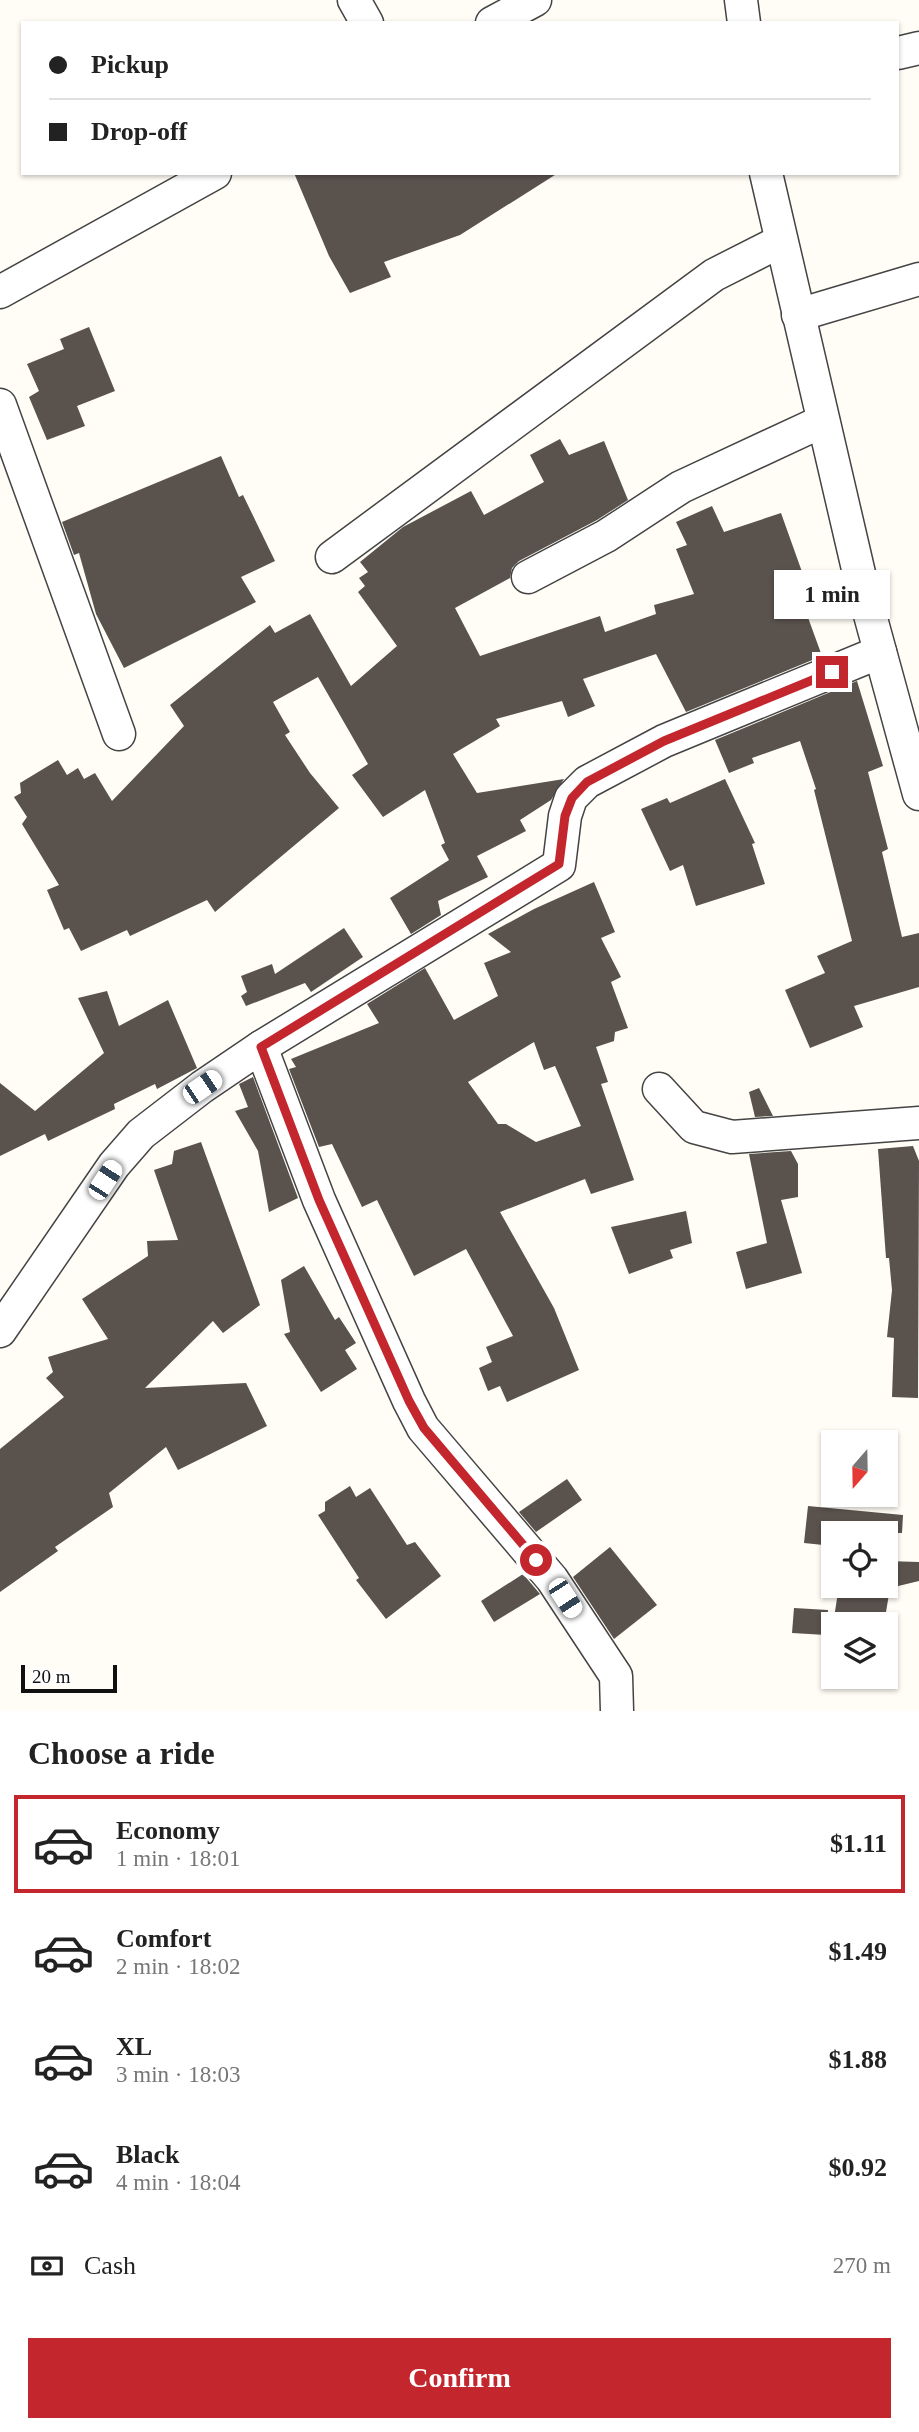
<!DOCTYPE html>
<html lang="en">
<head>
<meta charset="utf-8">
<style>
  body { margin:0; font-family:"Times New Roman",serif; background:#f2f2f2; color:#222; height:100vh; display:flex; flex-direction:column; font-size:26px; white-space:nowrap }
  * { box-sizing:border-box; margin:0 }
  p { font-size:23px; color:#767676 }
  .icon { flex:none; width:38px; height:38px; fill:none; stroke:currentColor; stroke-width:2; stroke-linecap:round; stroke-linejoin:round }
  .map { position:relative; height:1711px; overflow:hidden }
  .panel { display:flex; flex-direction:column; background:#fff; flex:1 }
  .panel>* { flex:none }
  .hud { position:absolute; left:21px; top:21px; width:878px; height:154px; border-radius:0px; box-shadow:0 2px 5px #0004; display:grid; align-content:center; height:154px; padding:0 28px; background:#fff }
  .needle { width:46px; rotate:200deg }
  .controls { position:absolute; left:821px; top:1430px; display:grid; gap:14px }
  .controls a { display:grid; place-items:center; width:77px; height:77px; border-radius:0px; background:#fff; box-shadow:0 2px 5px #0004; font-size:35px }
  .scale { position:absolute; left:21px; bottom:18px; width:96px; box-sizing:border-box; padding-left:7px; border:4px solid #111; border-top:0; font-size:19px; line-height:24px; white-space:nowrap; color:#111; -webkit-text-stroke:5px #fff; paint-order:stroke }
  .end { position:absolute; width:32px; height:32px; margin:-16px; border:9px solid #c4262e; background:#fff; box-shadow:0 0 0 4px #fff }
  .from { border-radius:50% }
  .bubble { position:absolute; height:49px; border-radius:0px; background:#fff; box-shadow:0 2px 5px #0004; font-size:23px; font-weight:700; line-height:49px; text-align:center }
  .car { position:absolute; width:21px; height:42px; margin:-21px -10px; border-radius:9px; box-shadow:0 0 5px 2px #0007; background:linear-gradient(#fff 24%,#345 0 40%,#fff 0 76%,#345 0 86%,#fff 0) }
  .hud b { display:flex; align-items:center; gap:24px; height:66px; font-size:26px }
  .hud b+b { border-top:2px solid #e0e0e0 }
  .hud i { width:18px; height:18px; background:#222 }
  ul { padding:0; list-style:none }
  li { display:flex; align-items:center; gap:21px; height:98px; margin:0 14px 10px; padding:0 14px; border:4px solid transparent; border-radius:0px }
  li div { flex:1 }
  li b { display:block; font-size:26px }
  li em { font-style:normal; font-weight:700 }
  li.selected { border-color:#c4262e }
  li>.icon { width:63px; height:63px; stroke-width:1.5 }
  h2 { padding:0 28px; font-size:32px; line-height:84px }
  .pay { display:flex; align-items:center; gap:18px; height:77px; padding:0 28px; font-size:26px }
  .pay p { margin-inline-start:auto }
  .button { display:flex; gap:14px; margin-top:auto; padding:14px 28px }
  .button a { flex:1; height:80px; border-radius:0px; background:#c4262e; color:#fff; font-size:28px; font-weight:700; line-height:80px; text-align:center }
  .map>svg:first-child { display:block }
  .building { fill:#5a524d; fill-rule:evenodd }
  .lines { fill:none; stroke-linecap:round; stroke-linejoin:round }
  .minor-casing { stroke:#444; stroke-width:35 }
  .minor { stroke:#fff; stroke-width:32 }
  .route { stroke:#c4262e; stroke-width:9 }
</style>
</head>
<body>
<div class="map">
<svg width="919" height="1711" viewBox="0 0 919 1711">
  <rect width="100%" height="100%" fill="#fffdf5"/>
  <g class="building">
    <polygon points="294,173 558,173 460,235 384,262 391,277 350,293 329,256"/>
    <polygon points="89,327 115,391 77,406 85,426 47,440 29,397 39,391 27,364 64,349 60,339"/>
    <polygon points="560,439 569,455 604,441 628,500 597,520 519,561 512,568 510,578 455,608 480,656 600,616 605,632 656,614 654,605 694,594 676,549 687,545 676,522 712,506 724,532 781,513 811,597 802,601 822,656 686,712 656,654 583,679 595,706 568,717 562,701 496,719 500,726 453,754 477,793 564,779 551,800 520,820 526,831 477,856 488,877 438,901 441,915 411,934 390,898 449,860 441,845 445,843 425,790 383,817 352,775 368,764 318,677 273,702 290,732 285,735 310,773 339,808 215,912 207,900 130,936 127,930 81,951 69,928 64,930 47,890 59,885 22,824 27,817 14,797 21,793 20,783 58,760 67,775 78,768 84,779 95,773 112,801 184,726 170,705 270,625 275,633 310,614 351,686 397,646 358,592 365,586 359,578 368,572 360,562 403,527 471,491 484,515 544,482 530,455"/>
    <polygon points="221,456 239,497 243,495 275,561 241,577 256,602 124,668 96,614 79,553 74,555 62,522"/>
    <polygon points="857,681 883,766 868,772 888,849 882,852 902,937 919,933 919,987 854,1006 863,1027 810,1048 785,990 825,973 817,956 852,941 814,790 816,789 800,741 752,758 754,763 729,773 715,740"/>
    <polygon points="725,779 755,843 752,844 765,884 696,906 683,865 670,871 641,809 667,798 670,803"/>
    <path d="M594 882 615 932 601 938 621 977 611 982 628 1028 615 1032 614 1041 596 1047 608 1082 601 1084 634 1180 591 1194 585 1179 500 1212 554 1308 579 1370 507 1402 500 1386 488 1391 479 1368 492 1362 486 1347 513 1336 466 1249 414 1276 377 1200 362 1207 332 1144 319 1147 289 1069 296 1067 291 1059 379 1023 367 1004 425 968 454 1020 498 996 484 963 511 952 488 934 534 909ZM534 1042 544 1070 555 1066 581 1126 536 1142 506 1124H498L468 1082Z"/>
    <polygon points="344,928 363,957 311,992 305,983 246,1006 241,996 247,992 241,976 272,964 275,974"/>
    <polygon points="107,991 119,1026 168,1000 197,1068 157,1089 155,1084 114,1104 115,1109 48,1141 45,1134 0,1156 0,1083 35,1111 104,1053 78,998"/>
    <polygon points="253,1077 298,1198 269,1212 258,1151 235,1111 248,1107 239,1084"/>
    <polygon points="759,1088 773,1116 755,1117 749,1092"/>
    <polygon points="201,1142 260,1305 223,1333 213,1321 145,1388 246,1383 267,1426 178,1470 166,1447 109,1493 113,1507 55,1547 58,1551 0,1592 0,1449 64,1397 46,1378 53,1372 48,1357 108,1339 82,1299 148,1256 147,1241 178,1240 154,1170 172,1164 174,1151"/>
    <polygon points="913,1146 919,1161 918,1398 892,1397 894,1338 887,1337 892,1290 889,1258 886,1258 878,1149"/>
    <polygon points="791,1151 798,1164 798,1197 781,1200 802,1273 746,1289 736,1252 767,1243 749,1154"/>
    <polygon points="686,1211 692,1243 670,1250 673,1258 629,1274 611,1227"/>
    <polygon points="304,1266 335,1320 339,1317 356,1343 345,1350 357,1369 321,1392 284,1334 290,1332 281,1280"/>
    <polygon points="567,1479 582,1500 536,1532 519,1512"/>
    <polygon points="350,1486 356,1497 370,1488 407,1545 415,1542 441,1576 386,1619 356,1580 359,1578 318,1515 325,1511 325,1502"/>
    <polygon points="808,1506 903,1515 902,1533 833,1533 833,1546 804,1543"/>
    <polygon points="610,1547 657,1605 614,1639 573,1577"/>
    <polygon points="886,1561 919,1562 919,1581 890,1588 884,1624 833,1624 839,1586 886,1586"/>
    <polygon points="523,1574 540,1594 494,1622 481,1601"/>
    <polygon points="794,1608 828,1610 826,1635 792,1633"/>
  </g>
  <g class="lines">
    <defs>
      <g id="minor">
        <polyline points="354,0 367,23"/>
        <polyline points="741,0 744,23"/>
        <polyline points="492,23 535,0"/>
        <polyline points="898,53 919,48"/>
        <polyline points="766,173 861,582 919,794"/>
        <polyline points="0,292 215,173"/>
        <polyline points="798,315 919,279"/>
        <polyline points="0,405 119,734"/>
        <polyline points="332,557 714,275 781,241"/>
        <polyline points="528,577 606,536 681,487 823,421"/>
        <polyline points="261,1047 319,1200 409,1401 423,1428 552,1579 616,1676 617,1711"/>
        <polyline points="659,1089 694,1127 732,1137 919,1123"/>
        <polyline points="0,1331 114,1165 141,1134 202,1087 261,1047 559,865 565,816 571,798 587,782 664,741 880,652"/>
      </g>
    </defs>
    <use href="#minor" class="minor-casing"/>
    <use href="#minor" class="minor"/>
  </g>
  <g class="lines">
    <polyline class="route" points="536,1560 424,1428 409,1401 319,1200 261,1047 559,864 565,816 572,798 587,782 664,741 832,672"/>
  </g>
</svg>
<div class="controls">
<a><svg class="needle" viewBox="-14 -14 28 28"><path d="M0-13l5 13h-10z" fill="#e53935"/><path d="M0 13l5-13h-10z" fill="#767676"/></svg></a>
<a><svg class="icon" aria-label="locate" viewBox="0 0 24 24"><circle cx="12" cy="12" r="6"/><path d="M12 2v4M12 18v4M2 12h4M18 12h4"/></svg></a>
<a><svg class="icon" aria-label="layers" viewBox="0 0 24 24"><path d="M12 4l9 5-9 5-9-5zM3 14l9 5 9-5"/></svg></a>
</div>
<div class="scale">20 m</div>
<i class="end from" style="left:536px;top:1560px"></i>
<i class="end" style="left:832px;top:672px"></i>
<div class="bubble" style="left:774px;top:570px;width:116px">1 min</div>
<i class="car" style="left:202px;top:1087px;rotate:56deg"></i>
<i class="car" style="left:105px;top:1180px;rotate:33deg"></i>
<i class="car" style="left:565px;top:1598px;rotate:147deg"></i>
<div class="hud">
<b><i class="from"></i>Pickup</b>
<b><i></i>Drop-off</b>
</div>
</div>
<section class="panel">
<h2>Choose a ride</h2>
<ul>
<li class="selected"><svg class="icon" aria-label="car" viewBox="0 0 24 24"><path d="M5 17H2v-5l4-1 3-4h7l3 4 3 1v5h-3M9 17h6M6 11h13"/><circle cx="7" cy="17" r="2"/><circle cx="17" cy="17" r="2"/></svg><div><b>Economy</b><p>1 min · 18:01</p></div><em>$1.11</em></li>
<li><svg class="icon" aria-label="car" viewBox="0 0 24 24"><path d="M5 17H2v-5l4-1 3-4h7l3 4 3 1v5h-3M9 17h6M6 11h13"/><circle cx="7" cy="17" r="2"/><circle cx="17" cy="17" r="2"/></svg><div><b>Comfort</b><p>2 min · 18:02</p></div><em>$1.49</em></li>
<li><svg class="icon" aria-label="car" viewBox="0 0 24 24"><path d="M5 17H2v-5l4-1 3-4h7l3 4 3 1v5h-3M9 17h6M6 11h13"/><circle cx="7" cy="17" r="2"/><circle cx="17" cy="17" r="2"/></svg><div><b>XL</b><p>3 min · 18:03</p></div><em>$1.88</em></li>
<li><svg class="icon" aria-label="car" viewBox="0 0 24 24"><path d="M5 17H2v-5l4-1 3-4h7l3 4 3 1v5h-3M9 17h6M6 11h13"/><circle cx="7" cy="17" r="2"/><circle cx="17" cy="17" r="2"/></svg><div><b>Black</b><p>4 min · 18:04</p></div><em>$0.92</em></li>
</ul>
<div class="pay"><svg class="icon" aria-label="cash" viewBox="0 0 24 24"><path d="M3 7h18v10H3z"/><circle cx="12" cy="12" r="2"/></svg>Cash<p>270 m</p></div>
<div class="button"><a>Confirm</a></div>
</section>
</body>
</html>
